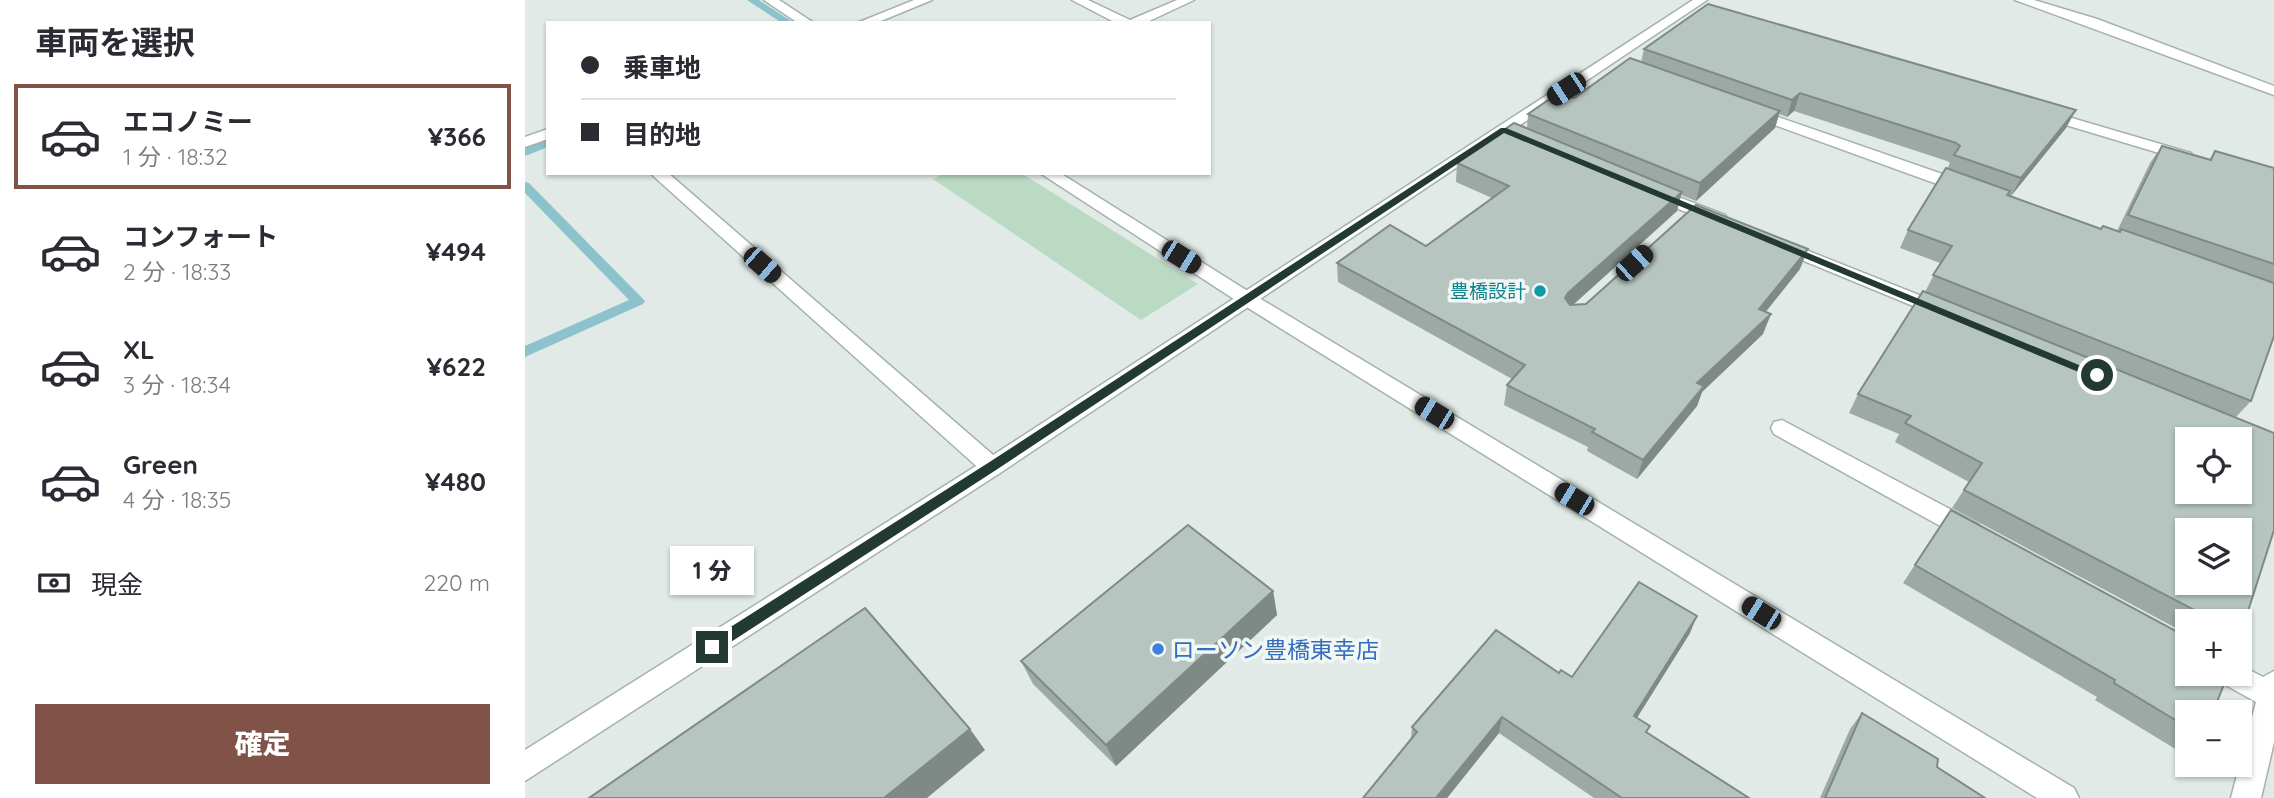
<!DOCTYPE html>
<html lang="ja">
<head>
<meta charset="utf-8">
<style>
  body { margin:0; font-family:Quicksand,"Noto Sans JP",sans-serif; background:#f2f2f3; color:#2b2b33; height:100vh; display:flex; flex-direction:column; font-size:26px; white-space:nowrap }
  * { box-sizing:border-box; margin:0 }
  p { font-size:23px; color:#7c7c81 }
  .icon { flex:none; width:38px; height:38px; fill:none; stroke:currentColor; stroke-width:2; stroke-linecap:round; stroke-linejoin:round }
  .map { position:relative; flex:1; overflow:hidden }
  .drawer { display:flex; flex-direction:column; background:#fff; width:525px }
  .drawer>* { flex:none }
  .banner { position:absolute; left:21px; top:21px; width:665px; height:154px; border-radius:0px; box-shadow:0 2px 5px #0004; display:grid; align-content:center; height:154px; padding:0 35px; background:#fff }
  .tools { position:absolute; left:1650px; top:427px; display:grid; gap:14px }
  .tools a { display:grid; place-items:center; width:77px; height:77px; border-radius:0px; background:#fff; box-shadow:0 2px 5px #0004; font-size:35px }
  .end { position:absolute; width:32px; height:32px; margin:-16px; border:9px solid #233a33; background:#fff; box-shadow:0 0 0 4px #fff }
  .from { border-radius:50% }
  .bubble { position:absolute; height:49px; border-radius:0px; background:#fff; box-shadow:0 2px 5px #0004; font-size:23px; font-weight:800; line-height:49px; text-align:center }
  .car { position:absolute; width:21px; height:42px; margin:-21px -10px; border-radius:9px; box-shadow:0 0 5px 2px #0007; background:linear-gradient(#222 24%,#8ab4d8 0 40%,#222 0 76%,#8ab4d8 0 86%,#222 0) }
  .banner b { display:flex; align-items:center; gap:24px; height:66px; font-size:26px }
  .banner b+b { border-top:2px solid #e1e1e2 }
  .banner i { width:18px; height:18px; background:#2b2b33 }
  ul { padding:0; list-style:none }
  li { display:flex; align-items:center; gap:21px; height:105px; margin:0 14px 10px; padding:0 21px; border:4px solid transparent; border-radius:0px }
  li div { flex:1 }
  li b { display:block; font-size:26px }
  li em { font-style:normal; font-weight:800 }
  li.on { border-color:#805248 }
  li>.icon { width:63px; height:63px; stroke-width:1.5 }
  h2 { padding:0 35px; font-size:32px; line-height:84px }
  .pay { display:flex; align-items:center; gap:18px; height:77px; padding:0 35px; font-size:26px }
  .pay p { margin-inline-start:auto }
  .action { display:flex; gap:14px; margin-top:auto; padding:14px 35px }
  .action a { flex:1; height:80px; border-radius:0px; background:#805248; color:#fff; font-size:28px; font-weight:800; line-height:80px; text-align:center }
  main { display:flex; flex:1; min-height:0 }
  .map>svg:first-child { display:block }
  .green { fill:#bbdac3 }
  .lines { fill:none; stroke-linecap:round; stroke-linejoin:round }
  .stream { fill:#8cc2cc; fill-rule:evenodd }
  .minor-casing { stroke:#a4b2ad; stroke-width:3 }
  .tertiary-casing { stroke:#a4b2ad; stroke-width:3 }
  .minor { fill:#fff; fill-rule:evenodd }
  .tertiary { fill:#fff; fill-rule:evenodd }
  .wall { fill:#9da9a4 }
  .shaded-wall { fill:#7f8a86 }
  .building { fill:#b6c5bf; stroke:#7f8a86; stroke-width:2; fill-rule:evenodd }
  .route { fill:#233a33 }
  .culture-dot { fill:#0f9aa8; stroke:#f1f7f4; stroke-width:2.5 }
  .shop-dot { fill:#3f7fe0; stroke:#f1f7f4; stroke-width:2.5 }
  .labels { text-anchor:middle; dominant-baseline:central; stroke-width:7; stroke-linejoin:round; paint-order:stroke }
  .culture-label { font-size:19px; fill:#0d838f; stroke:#f1f7f4; text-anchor:end }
  .near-shop-label { font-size:23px; fill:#366cbe; stroke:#f1f7f4; text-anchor:start }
</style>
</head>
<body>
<main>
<section class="drawer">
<h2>車両を選択</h2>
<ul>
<li class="on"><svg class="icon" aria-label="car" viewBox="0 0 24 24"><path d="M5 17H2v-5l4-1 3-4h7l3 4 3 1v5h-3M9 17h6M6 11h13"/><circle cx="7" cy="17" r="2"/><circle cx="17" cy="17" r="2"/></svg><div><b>エコノミー</b><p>1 分 · 18:32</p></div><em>¥366</em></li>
<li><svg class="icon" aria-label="car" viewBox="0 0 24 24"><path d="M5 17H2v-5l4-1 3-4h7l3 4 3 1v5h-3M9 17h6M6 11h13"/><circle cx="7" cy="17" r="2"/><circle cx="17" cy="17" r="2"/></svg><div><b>コンフォート</b><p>2 分 · 18:33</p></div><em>¥494</em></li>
<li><svg class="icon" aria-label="car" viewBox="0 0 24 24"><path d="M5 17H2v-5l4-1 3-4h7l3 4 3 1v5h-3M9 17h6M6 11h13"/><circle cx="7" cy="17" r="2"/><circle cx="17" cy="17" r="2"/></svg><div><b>XL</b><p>3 分 · 18:34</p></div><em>¥622</em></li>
<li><svg class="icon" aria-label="car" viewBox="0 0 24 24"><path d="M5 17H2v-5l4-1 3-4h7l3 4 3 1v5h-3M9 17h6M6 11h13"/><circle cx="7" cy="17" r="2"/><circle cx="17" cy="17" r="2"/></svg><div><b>Green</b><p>4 分 · 18:35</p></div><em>¥480</em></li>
</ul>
<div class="pay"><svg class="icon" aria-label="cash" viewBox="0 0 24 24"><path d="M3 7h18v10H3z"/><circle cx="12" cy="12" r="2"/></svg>現金<p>220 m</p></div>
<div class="action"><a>確定</a></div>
</section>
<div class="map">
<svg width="1749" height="798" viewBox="0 0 1749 798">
  <rect width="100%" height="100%" fill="#e1eae6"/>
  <polygon class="green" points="421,173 496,173 673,284 616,320 408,179"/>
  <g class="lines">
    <g class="stream">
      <polygon points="222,0 234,0 269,23 257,23"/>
      <polygon points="23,140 23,147 0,156 0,148"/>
      <polygon points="0,182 4,183 120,301 118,304 0,357 0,346 104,300 0,193"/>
    </g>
    <defs>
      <g id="minor">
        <polygon points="239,0 254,0 289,23 273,23"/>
        <polygon points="389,0 407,0 351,23 332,23"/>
        <polygon points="547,0 563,0 605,20 652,0 669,0 620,23 591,23"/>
        <polygon points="1490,0 1509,0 1572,19 1749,86 1749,95"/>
        <polygon points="1227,108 1446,184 1448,188 1446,192 1434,192 1222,115 1220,112"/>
        <polygon points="1516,109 1666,153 1668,156 1660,161 1654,159 1511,116 1509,113 1511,110"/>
        <polygon points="23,129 23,139 0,147 0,137"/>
        <polygon points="125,173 143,173 475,461 478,467 475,473 467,476 459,473"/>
        <polygon points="515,173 535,173 729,295 1549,788 1554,798 1512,798 715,303"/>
        <polygon points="1130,188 1200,215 1203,219 1194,224 1188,223 1124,197 1122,193 1124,189"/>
        <polygon points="1256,240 1424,307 1427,311 1424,315 1410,315 1250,249 1247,245"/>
        <polygon points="1257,420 1453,524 1457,531 1453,538 1445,541 1437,538 1249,434 1246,428 1249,422"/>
        <polygon points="1715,665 1738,677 1749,671 1749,742 1736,798 1706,798 1731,702 1697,683 1693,674 1715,674"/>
      </g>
      <polygon id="tertiary" points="1168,0 1182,0 475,473 0,781 0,750 459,461"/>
    </defs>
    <use href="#minor" class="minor-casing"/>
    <use href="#tertiary" class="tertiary-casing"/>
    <use href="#minor" class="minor"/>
    <use href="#tertiary" class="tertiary"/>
  </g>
  <g class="wall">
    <polygon points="1119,49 1551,110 1541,128 1486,196 1576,229 1592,231 1625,163 1637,146 1684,160 1690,151 1749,168 1749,336 1726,401 1711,417 1715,621 1662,621 1662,634 1427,508 1444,482 1370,442 1374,434 1324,413 1333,394 1400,292 1415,263 1375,248 1383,230 1422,169 1425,163 1422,161 1269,111 1262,117 1254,114 1250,128 1171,201 1156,195 1152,211 1048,305 1061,304 1275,269 1240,312 1238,334 1177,392 1172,406 1112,479 1062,451 1063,447 979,405 982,385 987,379 813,282 812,263 901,246 967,198 931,182 932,163 1002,129 1003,114 1049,98 1116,62"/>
    <polygon points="1426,510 1662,712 1662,749 1657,753 1570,700 1572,697 1378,583"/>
    <polygon points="748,591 752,615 591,766 508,684 496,661"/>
    <polygon points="1165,633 1112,718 1122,733 1224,798 1069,798 974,733 922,798 838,798 886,738 887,727 1034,673 1047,677"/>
    <polygon points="1337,713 1412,767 1460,798 1295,798 1325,729"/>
  </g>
  <g class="shaded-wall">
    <polygon points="1275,93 1269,111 1262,117 1267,100"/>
    <polygon points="1551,110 1541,128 1486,196 1496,178"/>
    <polygon points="1255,111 1250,128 1171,201 1175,183"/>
    <polygon points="1157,192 1152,211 1040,312 1040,298 1043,293"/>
    <polygon points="1283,249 1275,269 1227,329 1234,309"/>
    <polygon points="1246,314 1238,334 1177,392 1172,406 1112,479 1118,460 1172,383"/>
    <polygon points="748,591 752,615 591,766 581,745"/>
    <polygon points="1172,616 1165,633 1103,732 1109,716"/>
    <polygon points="977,717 974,733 922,798 911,798"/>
    <polygon points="445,729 460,750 402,798 359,798"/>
  </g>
  <g class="building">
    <polygon points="1183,4 1551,110 1496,178 1429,155 1435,146 1431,143 1275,93 1267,100 1119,49"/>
    <polygon points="1105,58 1255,111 1175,183 1003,114 1035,92 1049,98"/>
    <polygon points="989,123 1157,192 1043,293 1040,298 1045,305 1061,304 1171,205 1283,249 1234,309 1246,314 1172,383 1179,386 1118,460 1067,432 1070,429 982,385 1000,365 812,263 865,225 901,246 984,186 932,163"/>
    <polygon points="1637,146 1686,160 1690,151 1749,168 1749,264 1603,215"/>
    <polygon points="1421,168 1485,191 1482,195 1576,229 1578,226 1595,232 1596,229 1749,283 1749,336 1726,401 1408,275 1427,246 1383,230"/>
    <path d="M1398 291 1749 433V530L1715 636V621H1683V617L1439 490 1457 463 1380 423 1386 416 1333 394ZM1662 439H1715V492H1662ZM1662 530H1715V583H1662Z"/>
    <polygon points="1426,510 1662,637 1662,674 1703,674 1688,712 1662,712 1662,727 1589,683 1590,680 1390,565"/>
    <polygon points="663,525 748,591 581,745 496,661"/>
    <polygon points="1114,582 1172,616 1109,716 1125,726 1121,732 1224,798 1097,798 977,717 911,798 838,798 892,732 887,727 971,630 1034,673 1036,670 1047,677"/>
    <polygon points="340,608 445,729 359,798 64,798"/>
    <polygon points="1337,713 1413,759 1412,767 1460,798 1300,798"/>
  </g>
  <polygon class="route" points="976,128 981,128 1578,375 1576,378 1568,378 979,133 471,470 192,651 182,651 182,642 463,463"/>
  <circle class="culture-dot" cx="1015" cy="291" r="7"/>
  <circle class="shop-dot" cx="633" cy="649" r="7"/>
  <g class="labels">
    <g class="culture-label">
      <text x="1001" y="291">豊橋設計</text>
    </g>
    <g class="near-shop-label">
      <text x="647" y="649">ローソン豊橋東幸店</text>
    </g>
  </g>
</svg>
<div class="tools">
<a><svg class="icon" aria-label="locate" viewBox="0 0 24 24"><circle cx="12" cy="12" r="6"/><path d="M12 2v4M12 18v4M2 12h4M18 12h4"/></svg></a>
<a><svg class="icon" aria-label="layers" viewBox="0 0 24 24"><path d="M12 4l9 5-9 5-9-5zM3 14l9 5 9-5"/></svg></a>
<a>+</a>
<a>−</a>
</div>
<i class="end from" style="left:1572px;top:375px"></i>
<i class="end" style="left:187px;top:647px"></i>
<div class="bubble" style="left:145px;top:546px;width:84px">1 分</div>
<i class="car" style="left:1041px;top:89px;rotate:237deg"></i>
<i class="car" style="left:656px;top:257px;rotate:122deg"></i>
<i class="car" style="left:1109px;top:263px;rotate:48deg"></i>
<i class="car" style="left:237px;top:265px;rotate:131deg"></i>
<i class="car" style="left:909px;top:413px;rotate:301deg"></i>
<i class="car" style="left:1049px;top:499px;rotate:301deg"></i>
<i class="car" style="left:1236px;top:613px;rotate:302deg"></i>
<div class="banner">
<b><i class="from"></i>乗車地</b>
<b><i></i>目的地</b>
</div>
</div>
</main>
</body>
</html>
